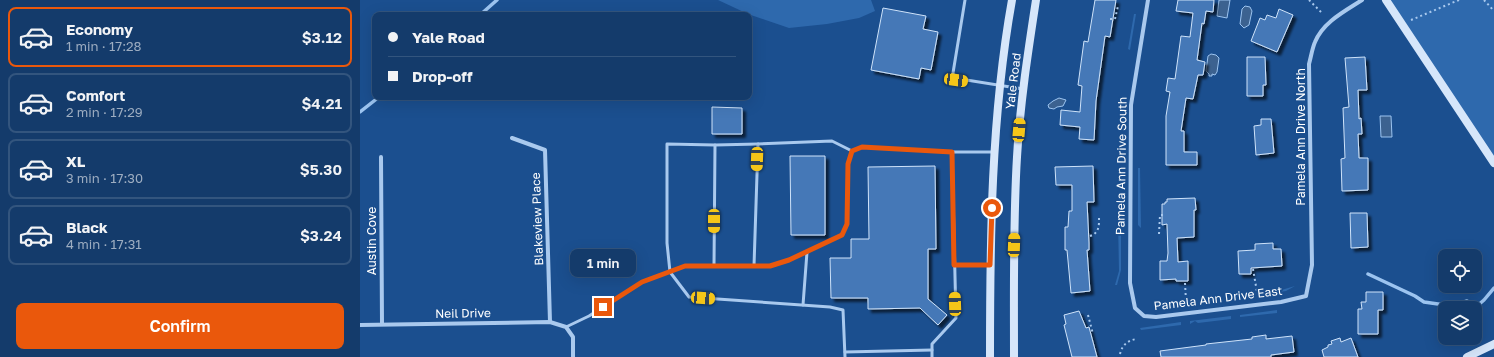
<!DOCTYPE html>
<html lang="en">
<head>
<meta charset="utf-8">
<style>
  body { margin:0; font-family:"Golos Text",sans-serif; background:#214673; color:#f1f3f6; height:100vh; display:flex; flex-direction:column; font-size:15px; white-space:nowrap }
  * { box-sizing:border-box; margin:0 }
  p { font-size:13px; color:#9dadc1 }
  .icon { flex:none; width:22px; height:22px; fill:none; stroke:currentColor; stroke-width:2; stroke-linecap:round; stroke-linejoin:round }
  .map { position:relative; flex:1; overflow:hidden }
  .panel { display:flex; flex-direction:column; background:#143b6b; width:360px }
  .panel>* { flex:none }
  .hud { position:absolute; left:12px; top:12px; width:380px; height:88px; border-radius:8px; box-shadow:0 4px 16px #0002,0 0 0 1px #33557e; display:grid; align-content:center; height:88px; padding:0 16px; background:#143b6b }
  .controls { position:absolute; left:1078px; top:249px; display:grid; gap:8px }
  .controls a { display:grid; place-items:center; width:44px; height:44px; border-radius:8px; background:#143b6b; box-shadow:0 4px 16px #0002,0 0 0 1px #33557e; font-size:20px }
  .end { position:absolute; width:18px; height:18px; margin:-9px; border:5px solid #ea580c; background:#fff; box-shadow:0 0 0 2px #fff }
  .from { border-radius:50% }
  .bubble { position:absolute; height:28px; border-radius:8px; background:#143b6b; box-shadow:0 4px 16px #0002,0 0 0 1px #33557e; font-size:13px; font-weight:600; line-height:28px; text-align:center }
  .car { position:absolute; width:12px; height:24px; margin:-12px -6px; border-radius:5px; box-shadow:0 0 3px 1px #0007; background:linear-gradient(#f5c518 24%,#345 0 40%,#f5c518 0 76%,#345 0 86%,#f5c518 0) }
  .hud b { display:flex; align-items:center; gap:14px; height:38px; font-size:15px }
  .hud b+b { border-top:1px solid #33557e }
  .hud i { width:10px; height:10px; background:#f1f3f6 }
  ul { padding:7px 0 0; list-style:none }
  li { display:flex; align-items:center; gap:12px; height:60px; margin:0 8px 6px; padding:0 8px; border:2px solid #33557e; border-radius:8px }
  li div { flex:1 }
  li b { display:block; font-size:15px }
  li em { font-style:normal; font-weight:600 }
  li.selected { border-color:#ea580c }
  li>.icon { width:36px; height:36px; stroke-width:1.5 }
  .primary-button { display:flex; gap:8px; margin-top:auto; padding:8px 16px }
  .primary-button a { flex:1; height:46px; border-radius:8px; background:#ea580c; color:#fff; font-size:16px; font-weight:600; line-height:46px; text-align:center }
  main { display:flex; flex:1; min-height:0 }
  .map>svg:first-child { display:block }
  .green { fill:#2e69ad }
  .water { fill:#3c6290; stroke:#9cc4f0 }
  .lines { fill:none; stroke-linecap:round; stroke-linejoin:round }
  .stream { stroke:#9cc4f0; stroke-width:3.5 }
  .building { fill:#4478b7; stroke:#cfe3fa; filter:url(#shadow) }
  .path { stroke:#a9c9ee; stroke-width:2; stroke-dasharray:2 3; stroke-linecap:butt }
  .lane { stroke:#a9c9ee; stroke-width:3 }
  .street { stroke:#a9c9ee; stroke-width:4 }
  .secondary { stroke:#d6e6fa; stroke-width:8 }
  .route { stroke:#ea580c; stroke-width:5 }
  .labels { text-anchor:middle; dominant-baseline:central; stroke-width:3.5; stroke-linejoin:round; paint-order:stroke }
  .street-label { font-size:12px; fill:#fff; stroke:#1b4f8f }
</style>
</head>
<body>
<main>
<section class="panel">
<ul>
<li class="selected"><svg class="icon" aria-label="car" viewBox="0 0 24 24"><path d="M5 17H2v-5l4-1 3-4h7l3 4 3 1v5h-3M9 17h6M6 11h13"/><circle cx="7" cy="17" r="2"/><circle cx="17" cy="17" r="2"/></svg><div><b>Economy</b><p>1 min · 17:28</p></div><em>$3.12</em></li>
<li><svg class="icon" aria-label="car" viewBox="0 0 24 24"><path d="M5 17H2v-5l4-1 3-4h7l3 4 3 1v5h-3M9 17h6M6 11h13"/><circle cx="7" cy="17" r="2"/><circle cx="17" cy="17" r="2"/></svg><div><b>Comfort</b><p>2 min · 17:29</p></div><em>$4.21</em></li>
<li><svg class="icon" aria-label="car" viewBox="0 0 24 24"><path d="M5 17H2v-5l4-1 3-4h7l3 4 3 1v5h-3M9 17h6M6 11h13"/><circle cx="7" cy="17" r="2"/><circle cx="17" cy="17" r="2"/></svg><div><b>XL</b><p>3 min · 17:30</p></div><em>$5.30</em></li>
<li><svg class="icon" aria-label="car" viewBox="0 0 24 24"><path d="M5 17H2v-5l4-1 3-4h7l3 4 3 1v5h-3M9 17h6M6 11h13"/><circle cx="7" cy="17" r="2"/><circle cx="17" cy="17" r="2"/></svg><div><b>Black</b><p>4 min · 17:31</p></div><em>$3.24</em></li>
</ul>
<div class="primary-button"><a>Confirm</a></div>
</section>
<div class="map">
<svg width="1134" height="357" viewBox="0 0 1134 357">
  <defs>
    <filter id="shadow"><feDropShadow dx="3.5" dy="3.5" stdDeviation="1" flood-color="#0009"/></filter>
  </defs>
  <rect width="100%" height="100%" fill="#1b4f8f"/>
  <g class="green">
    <polygon points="358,0 511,0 515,11 499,18 467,24 429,28 388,14"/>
    <polygon points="1027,0 1134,0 1134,164"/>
    <polygon points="774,14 776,14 770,50 768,49"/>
    <polygon points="778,168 780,168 781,228 778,225"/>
    <polygon points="758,220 761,220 761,270 757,285 755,285 759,271"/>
    <polygon points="935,286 926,291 898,295 898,293 918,291"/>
    <polygon points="917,310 917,313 880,317 880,315"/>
    <polygon points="871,316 871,319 838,323 835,321 830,324 830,321"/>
    <polygon points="821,322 821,325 781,330 780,328"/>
  </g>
  <g class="water">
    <polygon points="859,0 870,0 867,18 857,16"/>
    <polygon points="885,6 890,7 892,11 889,25 884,28 880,24 882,9"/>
    <polygon points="851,54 856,55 859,58 857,72 855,75 852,74 852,76 849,76 849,74 846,71 848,56"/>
    <polygon points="699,98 706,100 703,106 697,107 694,109 689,108 688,105 693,101"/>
    <polygon points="1020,116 1031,116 1032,137 1021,137"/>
  </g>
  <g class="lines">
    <g class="stream">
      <polyline points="120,15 137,0"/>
      <polyline points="0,112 19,97"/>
      <polyline points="1008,274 1055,296 1064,302 1092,306 1107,301 1117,306 1124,300 1134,288"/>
    </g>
  </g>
  <g class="building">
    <polygon points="735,0 756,0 750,37 745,36 736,101 734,140 719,139 720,127 700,125 701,110 720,112 722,86 718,85 724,41 728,42"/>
    <polygon points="818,0 854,0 853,12 846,11 844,24 842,23 837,60 845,62 843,75 838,75 833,99 826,98 821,131 824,131 824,152 837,152 837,165 806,165 806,116 810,92 806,91 808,78 815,79 821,36 830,37 833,13 816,11"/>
    <polygon points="523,8 566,16 563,29 578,32 571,70 561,68 559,79 511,70"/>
    <polygon points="919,9 933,15 917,52 891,41 900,18 905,20 907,15 916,18"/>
    <polygon points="887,57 905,57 906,85 903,85 903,96 887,96"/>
    <polygon points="1005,57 1007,90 998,90 999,119 1001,118 1002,134 998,134 999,158 1008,158 1008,190 982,191 981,159 985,158 983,108 989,107 985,58"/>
    <polygon points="352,107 382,108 382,134 352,134"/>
    <polygon points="901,119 911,119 914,153 896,155 894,126 901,125"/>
    <polygon points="430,156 465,156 465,235 431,235"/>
    <polygon points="575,166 576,249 568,249 568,299 587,315 578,325 560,308 508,309 508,298 471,298 470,258 491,258 491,239 509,239 508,167"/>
    <polygon points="733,166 734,202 727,202 729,243 729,250 727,250 730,291 711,293 707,250 705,250 705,227 708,227 709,211 712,211 712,185 696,185 695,167"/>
    <polygon points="835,198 836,210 834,210 834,237 817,238 818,262 828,261 828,281 816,281 816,279 800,280 800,261 807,261 808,253 807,224 802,225 802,204 805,204 805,202 807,202 807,199"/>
    <polygon points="990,213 1007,213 1008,247 991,248"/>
    <polygon points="913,243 913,249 921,249 922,266 891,268 891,274 879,274 878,251 895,250 895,244"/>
    <polygon points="1006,292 1023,292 1023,310 1018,310 1018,334 998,334 998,309 1002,309 1001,302 1006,302"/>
    <polygon points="719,311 726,328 729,327 737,357 712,357 704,325 706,324 704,315"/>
    <polygon points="906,335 906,339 932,336 934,352 911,355 911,357 801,357 800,351 846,345 846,344 892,339 892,337"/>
    <polygon points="980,338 981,342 991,338 998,357 964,357 962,350 968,347 968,345 972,344 971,341"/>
  </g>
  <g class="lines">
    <g class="path">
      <polyline points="949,0 962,13"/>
      <polyline points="1124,0 1134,11"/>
      <polyline points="750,19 755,19 758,6"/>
      <polyline points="1051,20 1099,0"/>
      <polyline points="799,234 800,215 803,215"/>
      <path d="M730 236C740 233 739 224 739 216"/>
      <polyline points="893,269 897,292"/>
      <polyline points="825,283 826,301"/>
      <polyline points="728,315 733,334"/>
      <path d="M760 354C762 345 768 340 777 339"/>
    </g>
    <g class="lane">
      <polyline points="605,0 593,73 594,78 663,89"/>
      <polyline points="355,145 307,144 307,243 310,272 329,297 470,307 483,310 485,357"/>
      <polyline points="594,265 630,265"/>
      <polyline points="354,266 355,145 398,144"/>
      <polyline points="394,266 398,144 472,141 492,151"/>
      <polyline points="443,305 447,252"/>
      <polyline points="206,327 229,316 282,282 325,266 410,266 429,260 482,235 487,224 488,164 492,151 502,147 592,152 633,152"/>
      <polyline points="485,352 572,350"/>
      <polyline points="572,357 572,344 596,318 592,152"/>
    </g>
    <g class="street">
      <path d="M788 0 771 105 770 283 775 308 784 316 796 317 921 302 946 296 952 265 949 64C951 57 952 49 955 42 963 22 985 11 1002 0"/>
      <polyline points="152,138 185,150 190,322"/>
      <polyline points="21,157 22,324"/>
      <polyline points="0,325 190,322 206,327 213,337 213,357"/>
    </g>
    <g class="secondary">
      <polyline points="1026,0 1134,163"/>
      <path d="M630 357C630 238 631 117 652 0"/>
      <path d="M654 357C654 290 653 223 657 157 660 104 668 52 676 0"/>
      <polyline points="1107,357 1134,344"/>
    </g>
  </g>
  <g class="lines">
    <polyline class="route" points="243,307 282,282 325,266 410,266 429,260 482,235 487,224 488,164 492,151 502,147 592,152 594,265 630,265 632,208"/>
  </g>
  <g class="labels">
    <g class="street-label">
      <text transform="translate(653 81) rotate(-83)">Yale Road</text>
      <text transform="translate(940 137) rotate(-90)">Pamela Ann Drive North</text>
      <text transform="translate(761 166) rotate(-89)">Pamela Ann Drive South</text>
      <text transform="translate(177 219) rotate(-92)">Blakeview Place</text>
      <text transform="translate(11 241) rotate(-90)">Austin Cove</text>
      <text transform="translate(858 298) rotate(-7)">Pamela Ann Drive East</text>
      <text transform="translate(103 313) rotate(-1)">Neil Drive</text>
    </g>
  </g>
</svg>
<div class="controls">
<a><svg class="icon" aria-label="locate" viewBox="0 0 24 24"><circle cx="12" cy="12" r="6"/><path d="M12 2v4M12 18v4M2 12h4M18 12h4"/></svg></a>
<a><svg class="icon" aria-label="layers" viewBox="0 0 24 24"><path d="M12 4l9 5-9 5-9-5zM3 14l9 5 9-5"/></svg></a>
</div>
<i class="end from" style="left:632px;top:208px"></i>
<i class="end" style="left:243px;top:307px"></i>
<div class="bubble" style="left:210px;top:249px;width:66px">1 min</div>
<i class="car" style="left:596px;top:80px;rotate:98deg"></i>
<i class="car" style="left:659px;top:130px;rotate:5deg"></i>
<i class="car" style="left:397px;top:159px;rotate:182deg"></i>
<i class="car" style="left:354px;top:221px;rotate:180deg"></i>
<i class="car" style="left:654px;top:245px;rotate:2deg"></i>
<i class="car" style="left:343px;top:298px;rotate:94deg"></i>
<i class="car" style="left:595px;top:304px;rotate:358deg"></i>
<div class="hud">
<b><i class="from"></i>Yale Road</b>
<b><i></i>Drop-off</b>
</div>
</div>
</main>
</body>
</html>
